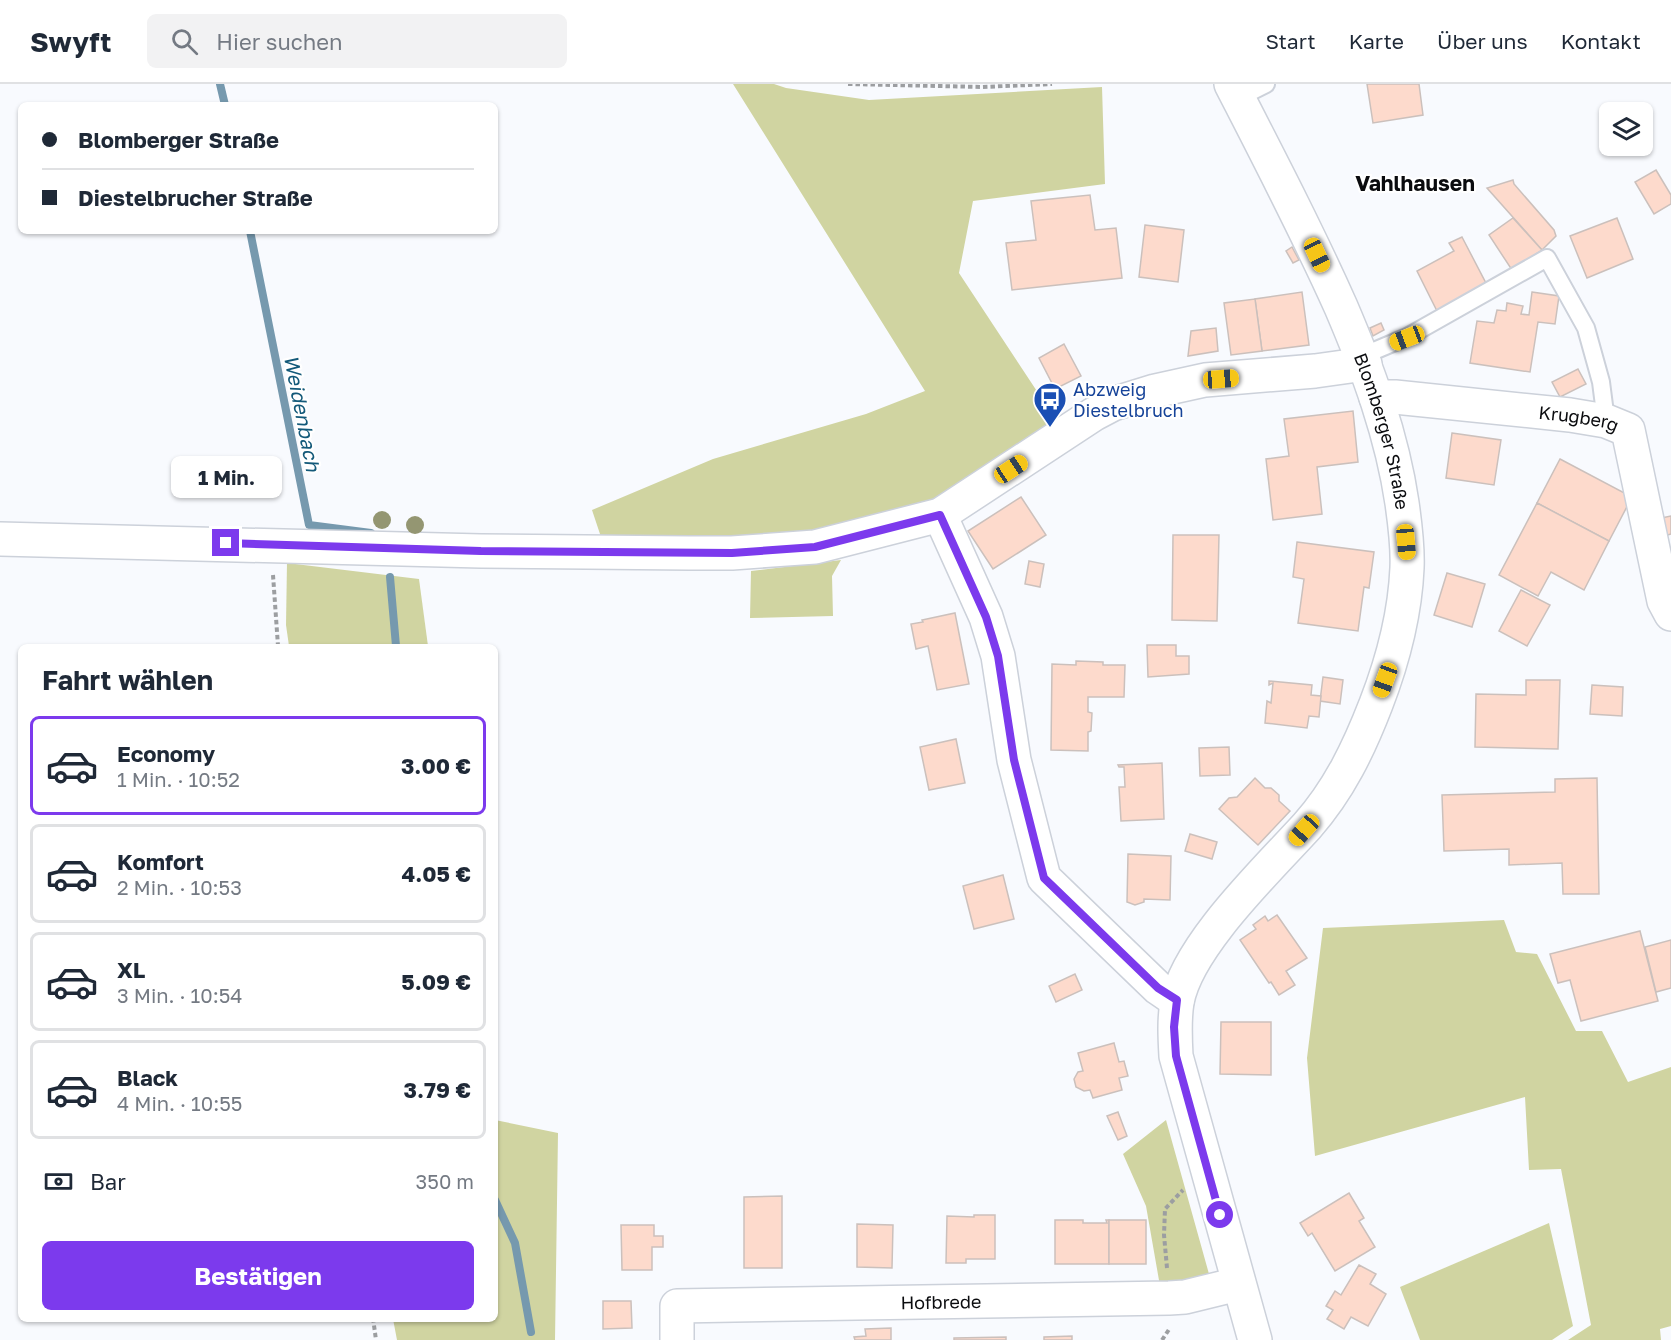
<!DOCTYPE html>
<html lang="de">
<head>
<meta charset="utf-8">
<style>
  body { margin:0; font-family:"Golos Text",sans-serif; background:#f2f2f3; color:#1f2937; height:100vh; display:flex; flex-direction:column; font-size:22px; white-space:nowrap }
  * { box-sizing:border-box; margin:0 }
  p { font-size:20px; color:#747a83 }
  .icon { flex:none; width:33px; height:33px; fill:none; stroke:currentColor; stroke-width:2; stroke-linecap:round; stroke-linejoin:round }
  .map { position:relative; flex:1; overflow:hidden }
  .sheet { position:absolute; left:18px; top:560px; width:480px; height:678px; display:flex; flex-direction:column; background:#fff; border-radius:9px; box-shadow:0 2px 4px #0004 }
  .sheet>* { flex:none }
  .top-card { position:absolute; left:18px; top:18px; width:480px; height:132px; border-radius:9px; box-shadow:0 2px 4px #0004; display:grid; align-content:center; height:132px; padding:0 24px; background:#fff }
  .tools { position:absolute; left:1599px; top:18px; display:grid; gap:12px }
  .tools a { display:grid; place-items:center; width:54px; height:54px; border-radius:9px; background:#fff; box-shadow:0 2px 4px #0004; font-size:30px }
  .end { position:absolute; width:27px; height:27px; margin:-14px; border:8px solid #7c3aed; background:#fff; box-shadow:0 0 0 3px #fff }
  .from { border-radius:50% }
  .bubble { position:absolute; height:42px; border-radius:9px; background:#fff; box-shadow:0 2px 4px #0004; font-size:20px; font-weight:700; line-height:42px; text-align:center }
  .car { position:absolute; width:18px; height:36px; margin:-18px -9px; border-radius:8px; box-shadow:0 0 4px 2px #0007; background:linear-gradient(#f5c518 24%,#345 0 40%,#f5c518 0 76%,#345 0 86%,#f5c518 0) }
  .top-card b { display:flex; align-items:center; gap:21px; height:57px; font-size:22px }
  .top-card b+b { border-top:2px solid #e0e1e3 }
  .top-card i { width:15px; height:15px; background:#1f2937 }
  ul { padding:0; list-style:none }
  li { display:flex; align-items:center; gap:18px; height:99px; margin:0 12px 9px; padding:0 12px; border:3px solid #e0e1e3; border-radius:9px }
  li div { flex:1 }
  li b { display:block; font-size:22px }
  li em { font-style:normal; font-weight:700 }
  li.active { border-color:#7c3aed }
  li>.icon { width:54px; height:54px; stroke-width:1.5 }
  h2 { padding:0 24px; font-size:27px; line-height:72px }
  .pay { display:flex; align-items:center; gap:15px; height:66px; padding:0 24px; font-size:22px }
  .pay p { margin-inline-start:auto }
  .action { display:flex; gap:12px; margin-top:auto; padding:12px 24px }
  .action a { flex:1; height:69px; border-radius:9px; background:#7c3aed; color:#fff; font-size:24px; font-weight:700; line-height:69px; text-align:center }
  header { display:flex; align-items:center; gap:36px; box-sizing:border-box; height:84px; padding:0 30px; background:#fff; border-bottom:2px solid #e0e1e3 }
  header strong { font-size:28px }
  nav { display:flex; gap:33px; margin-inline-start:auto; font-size:21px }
  .search { width:420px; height:54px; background:#f2f2f3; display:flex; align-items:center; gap:15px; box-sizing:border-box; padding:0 21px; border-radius:9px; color:#747a83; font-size:22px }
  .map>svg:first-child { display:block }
  .green { fill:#d0d4a1 }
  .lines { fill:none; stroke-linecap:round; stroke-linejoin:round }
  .stream { stroke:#7699ae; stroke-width:8 }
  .building { fill:#fddacc; stroke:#cbc0bc; stroke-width:1.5 }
  .service-casing { stroke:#ccd1da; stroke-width:20 }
  .minor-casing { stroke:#ccd1da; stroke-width:36 }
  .tertiary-casing { stroke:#ccd1da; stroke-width:36 }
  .secondary-casing { stroke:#ccd1da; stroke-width:36 }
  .path { stroke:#9c9ea1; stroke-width:4; stroke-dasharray:4.5 3; stroke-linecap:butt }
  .service { stroke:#fff; stroke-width:16 }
  .minor { stroke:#fff; stroke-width:33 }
  .tertiary { stroke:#fff; stroke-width:33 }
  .secondary { stroke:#fff; stroke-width:33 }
  .tree { fill:#949672 }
  .route { stroke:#7c3aed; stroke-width:8 }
  .labels { text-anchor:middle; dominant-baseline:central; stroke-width:4.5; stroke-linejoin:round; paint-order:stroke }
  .transit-label { font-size:18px; fill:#164399; stroke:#fff; text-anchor:start }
  .street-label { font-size:18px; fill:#0a0b0e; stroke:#fff }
  .water-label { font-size:20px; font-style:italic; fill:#135979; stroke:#fff }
  .quarter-label { font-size:21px; font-weight:bold; fill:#0a0b0e; stroke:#fff }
</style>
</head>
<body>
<header>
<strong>Swyft</strong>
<div class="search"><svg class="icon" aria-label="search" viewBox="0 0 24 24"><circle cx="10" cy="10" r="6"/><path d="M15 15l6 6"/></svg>Hier suchen</div>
<nav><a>Start</a><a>Karte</a><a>Über uns</a><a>Kontakt</a></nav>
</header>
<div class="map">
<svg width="1671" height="1256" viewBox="0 0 1671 1256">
  <rect width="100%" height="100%" fill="#f8fafe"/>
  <g class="green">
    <polygon points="733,0 774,0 786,4 869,16 1102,3 1105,100 973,117 959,189 1056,336 924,423 809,450 602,456 592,426 713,375 866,330 925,307"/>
    <polygon points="841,476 832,492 833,532 750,534 751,487"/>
    <polygon points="287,479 419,495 428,562 289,562 286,541"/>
    <polygon points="1504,836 1516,868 1537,870 1576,947 1602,947 1628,998 1671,983 1671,1242 1660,1245 1661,1256 1568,1256 1591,1241 1561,1085 1529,1086 1525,1013 1315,1072 1307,974 1323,844"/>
    <polygon points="495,1036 558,1049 555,1256 397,1256 393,1235 495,1234"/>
    <polygon points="1166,1036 1209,1190 1160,1202 1146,1122 1123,1070"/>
    <polygon points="1549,1139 1573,1242 1552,1256 1420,1256 1400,1203"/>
  </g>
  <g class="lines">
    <g class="stream">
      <polyline points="220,0 225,21"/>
      <polyline points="250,147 309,441 371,449"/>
      <polyline points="390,493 396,562"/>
      <polyline points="495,1116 515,1159 531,1248"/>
    </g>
  </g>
  <g class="building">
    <polygon points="1367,0 1419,0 1423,31 1373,39"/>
    <polygon points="1656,86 1671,111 1671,120 1654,130 1635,98"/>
    <polygon points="1513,96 1514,100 1554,146 1556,152 1542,166 1487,104"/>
    <polygon points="1090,111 1095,146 1116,144 1122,194 1012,206 1006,159 1036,156 1031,117"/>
    <polygon points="1513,134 1542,166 1512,186 1489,151"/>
    <polygon points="1617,134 1633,175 1587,194 1570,152"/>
    <polygon points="1145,141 1184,146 1178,198 1139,193"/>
    <polygon points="1462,153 1488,203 1438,229 1417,187 1454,167 1449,159"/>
    <polygon points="1292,163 1299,176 1293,179 1286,167"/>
    <polygon points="1302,208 1309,261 1262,267 1255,215"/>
    <polygon points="1532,208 1559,212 1555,240 1538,238 1530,288 1470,279 1477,237 1494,239 1497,226 1506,227 1507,219 1523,222 1521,230 1529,231"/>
    <polygon points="1255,215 1262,267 1231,271 1224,219"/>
    <polygon points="1381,239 1384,246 1373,252 1370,244"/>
    <polygon points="1216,244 1218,267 1188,272 1191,247"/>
    <polygon points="1064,260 1081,292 1055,305 1039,274"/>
    <polygon points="1578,285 1586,300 1560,313 1552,298"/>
    <polygon points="1353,327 1358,378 1317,383 1322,430 1273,436 1266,375 1289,372 1284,335"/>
    <polygon points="1452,349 1501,356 1494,401 1446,394"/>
    <polygon points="1560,375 1632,413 1609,457 1537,419"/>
    <polygon points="1021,413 1046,451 993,485 968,447"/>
    <polygon points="1537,419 1609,457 1584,506 1551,488 1538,512 1499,491"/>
    <polygon points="1671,432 1671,450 1664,452 1661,434"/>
    <polygon points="1173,451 1219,451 1217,537 1172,536"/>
    <polygon points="1297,458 1374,468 1369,504 1364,503 1358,547 1298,539 1304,495 1293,493"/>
    <polygon points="1029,477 1044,480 1040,503 1025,500"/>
    <polygon points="1447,489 1485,500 1472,543 1434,531"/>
    <polygon points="1521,506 1550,521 1527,562 1499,547"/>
    <polygon points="955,529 969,600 937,606 928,562 916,565 911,540 923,538 922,536"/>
    <polygon points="1147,561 1176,561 1176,572 1189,572 1189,590 1148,593"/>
    <polygon points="1076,577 1103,578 1103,581 1125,581 1124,613 1088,613 1088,628 1092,629 1091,647 1088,648 1088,667 1051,666 1052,580 1076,581"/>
    <polygon points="1323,593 1343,596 1340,620 1320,617"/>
    <polygon points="1526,596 1560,596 1558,665 1475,663 1476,610 1526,611"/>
    <polygon points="1269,597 1312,601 1311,611 1321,612 1319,633 1309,632 1307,644 1265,639 1267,617 1271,619 1273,599 1269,601"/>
    <polygon points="1592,601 1623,603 1622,632 1590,630"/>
    <polygon points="956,655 965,699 929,706 920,663"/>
    <polygon points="1229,663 1230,691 1200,692 1199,664"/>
    <polygon points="1162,679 1164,735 1121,737 1119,703 1125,703 1124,683 1119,683 1118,681"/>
    <polygon points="1255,694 1265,704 1271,704 1279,711 1279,717 1290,727 1258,761 1219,725 1229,714 1237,713"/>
    <polygon points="1597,694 1599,810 1563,810 1562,779 1509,781 1509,765 1444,767 1442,711 1555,708 1555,695"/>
    <polygon points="1190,750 1217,758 1212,775 1185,767"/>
    <polygon points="1128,770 1171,772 1170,816 1144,815 1144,818 1135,821 1127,818"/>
    <polygon points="1003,791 1014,835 974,845 963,802"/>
    <polygon points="1277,831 1307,874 1286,887 1295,901 1279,911 1271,898 1269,899 1240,856 1256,845 1253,841 1265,832 1268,837"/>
    <polygon points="1640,847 1658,917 1581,937 1570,896 1558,899 1550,870"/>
    <polygon points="1671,856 1671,904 1656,908 1645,863"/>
    <polygon points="1075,890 1082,906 1056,918 1049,902"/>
    <polygon points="1221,938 1271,938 1271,991 1220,990"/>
    <polygon points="1114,959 1119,978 1124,977 1128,992 1119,994 1122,1006 1093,1014 1090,1006 1084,1007 1076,1003 1074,995 1078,988 1083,987 1078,969"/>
    <polygon points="1118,1028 1127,1052 1118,1056 1107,1032"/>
    <polygon points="1349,1109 1364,1134 1359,1137 1375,1163 1335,1187 1312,1149 1308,1152 1300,1139"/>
    <polygon points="782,1112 782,1184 744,1184 744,1113"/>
    <polygon points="974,1131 995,1131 995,1175 966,1175 966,1179 946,1179 947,1132 974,1133"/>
    <polygon points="1055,1136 1083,1136 1083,1139 1107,1139 1106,1136 1109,1136 1109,1180 1055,1180"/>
    <rect x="1109" y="1136" width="37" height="44"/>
    <polygon points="857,1140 893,1141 892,1184 857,1183"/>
    <polygon points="621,1141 654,1141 654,1152 663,1152 663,1163 652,1163 652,1186 622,1186"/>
    <polygon points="1359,1181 1376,1190 1370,1200 1386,1210 1368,1242 1351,1233 1344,1245 1327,1235 1333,1226 1326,1222 1335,1207 1341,1211"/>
    <polygon points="603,1217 631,1217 632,1244 603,1245"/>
    <polygon points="891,1244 891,1256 855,1256 854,1253 866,1252 865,1245"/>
    <polygon points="1072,1252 1072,1256 1044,1256 1044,1253"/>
    <polygon points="1006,1253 1006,1256 954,1256 954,1254"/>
  </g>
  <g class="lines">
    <defs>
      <g id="service">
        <polyline points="1238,14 1266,0"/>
        <polyline points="1362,272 1407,253 1547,174 1586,244 1601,298 1606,337"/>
      </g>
      <g id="minor">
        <path id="s1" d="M1376 313H1395L1570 331 1606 337 1628 346 1664 517 1671 530"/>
        <polyline points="940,431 986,533 998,572 1014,676 1044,794 1158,904 1177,917"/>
        <path id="s2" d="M677 1256V1222L1169 1214 1185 1213 1238 1200"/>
      </g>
      <polyline id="tertiary" points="0,455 481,467 689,469 732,469 815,463 940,431 1094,330 1113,320 1155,307 1205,296 1315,287 1365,280"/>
      <g id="secondary">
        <path id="s3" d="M1231 0C1269 74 1307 147 1341 223 1368 286 1392 351 1402 419 1405 440 1408 462 1407 484 1405 530 1393 576 1376 620 1359 664 1339 706 1307 742 1268 785 1187 862 1177 918 1174 936 1175 954 1176 972L1255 1256"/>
      </g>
    </defs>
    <use href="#service" class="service-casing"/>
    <use href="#minor" class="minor-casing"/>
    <use href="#tertiary" class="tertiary-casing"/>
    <use href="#secondary" class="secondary-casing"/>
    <g class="path">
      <polyline points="848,0 982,3 1052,0"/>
      <polyline points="273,491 278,562"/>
      <polyline points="1167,1184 1164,1151 1165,1125 1183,1106"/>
      <polyline points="373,1234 376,1256"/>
      <polyline points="1162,1256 1170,1244"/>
    </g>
    <use href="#service" class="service"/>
    <use href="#minor" class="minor"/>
    <use href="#tertiary" class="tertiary"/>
    <use href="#secondary" class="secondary"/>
  </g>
  <g class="tree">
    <circle cx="382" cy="436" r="9"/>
    <circle cx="415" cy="441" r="9"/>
  </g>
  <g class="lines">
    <polyline class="route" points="226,459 481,467 732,469 815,463 940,431 986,533 998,572 1014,676 1044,794 1158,904 1177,916 1174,943 1176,972 1220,1131"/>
  </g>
  <defs>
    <symbol id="bus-pin" viewBox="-11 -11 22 30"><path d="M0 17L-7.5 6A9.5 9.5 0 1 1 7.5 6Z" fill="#1a4fb4" stroke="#fff"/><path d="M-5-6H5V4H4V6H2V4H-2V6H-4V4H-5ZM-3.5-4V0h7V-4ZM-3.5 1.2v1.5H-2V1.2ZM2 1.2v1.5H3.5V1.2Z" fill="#fff"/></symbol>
  </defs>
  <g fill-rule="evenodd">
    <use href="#bus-pin" x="1031" y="296" width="38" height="52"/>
  </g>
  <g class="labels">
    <g class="transit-label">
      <text x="1073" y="305">Abzweig<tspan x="1073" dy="21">Diestelbruch</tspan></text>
    </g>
    <g class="street-label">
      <text stroke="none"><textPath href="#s1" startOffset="204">Krugberg</textPath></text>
      <text stroke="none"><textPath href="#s3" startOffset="380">Blomberger Straße</textPath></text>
      <text stroke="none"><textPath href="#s2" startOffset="298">Hofbrede</textPath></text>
    </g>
    <g class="water-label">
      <text transform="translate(303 329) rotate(79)">Weidenbach</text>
    </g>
    <g class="quarter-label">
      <text x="1415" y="99">Vahlhausen</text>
    </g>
  </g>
</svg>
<div class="tools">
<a><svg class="icon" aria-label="layers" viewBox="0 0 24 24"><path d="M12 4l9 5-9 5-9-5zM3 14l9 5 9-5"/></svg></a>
</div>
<i class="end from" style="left:1220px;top:1131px"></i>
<i class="end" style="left:226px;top:459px"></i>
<div class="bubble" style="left:171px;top:372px;width:111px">1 Min.</div>
<i class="car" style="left:1317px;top:171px;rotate:155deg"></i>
<i class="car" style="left:1407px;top:254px;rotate:249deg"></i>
<i class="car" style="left:1221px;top:295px;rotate:86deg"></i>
<i class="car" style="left:1011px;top:385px;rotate:57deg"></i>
<i class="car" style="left:1406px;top:458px;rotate:175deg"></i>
<i class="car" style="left:1385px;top:596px;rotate:200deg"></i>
<i class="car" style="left:1304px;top:746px;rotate:222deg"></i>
<div class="top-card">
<b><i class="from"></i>Blomberger Straße</b>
<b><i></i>Diestelbrucher Straße</b>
</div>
<section class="sheet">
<h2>Fahrt wählen</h2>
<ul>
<li class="active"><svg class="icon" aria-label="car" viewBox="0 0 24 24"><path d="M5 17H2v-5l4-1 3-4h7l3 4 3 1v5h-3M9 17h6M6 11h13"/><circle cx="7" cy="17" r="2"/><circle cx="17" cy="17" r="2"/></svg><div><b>Economy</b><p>1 Min. · 10:52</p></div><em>3.00 €</em></li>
<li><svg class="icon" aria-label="car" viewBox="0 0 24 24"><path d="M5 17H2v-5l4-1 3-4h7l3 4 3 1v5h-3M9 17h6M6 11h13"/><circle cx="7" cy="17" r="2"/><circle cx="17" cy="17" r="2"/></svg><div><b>Komfort</b><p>2 Min. · 10:53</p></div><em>4.05 €</em></li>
<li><svg class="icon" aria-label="car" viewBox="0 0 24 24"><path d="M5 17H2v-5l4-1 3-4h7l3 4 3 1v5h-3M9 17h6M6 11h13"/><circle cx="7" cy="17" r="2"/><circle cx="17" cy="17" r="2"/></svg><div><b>XL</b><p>3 Min. · 10:54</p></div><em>5.09 €</em></li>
<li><svg class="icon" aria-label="car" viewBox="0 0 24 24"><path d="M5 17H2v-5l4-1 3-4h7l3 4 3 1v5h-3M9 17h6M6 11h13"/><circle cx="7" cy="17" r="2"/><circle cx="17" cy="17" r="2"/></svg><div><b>Black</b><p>4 Min. · 10:55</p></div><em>3.79 €</em></li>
</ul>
<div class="pay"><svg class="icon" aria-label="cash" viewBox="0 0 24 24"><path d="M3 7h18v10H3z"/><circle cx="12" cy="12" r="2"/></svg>Bar<p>350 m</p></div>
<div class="action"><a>Bestätigen</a></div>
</section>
</div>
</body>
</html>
